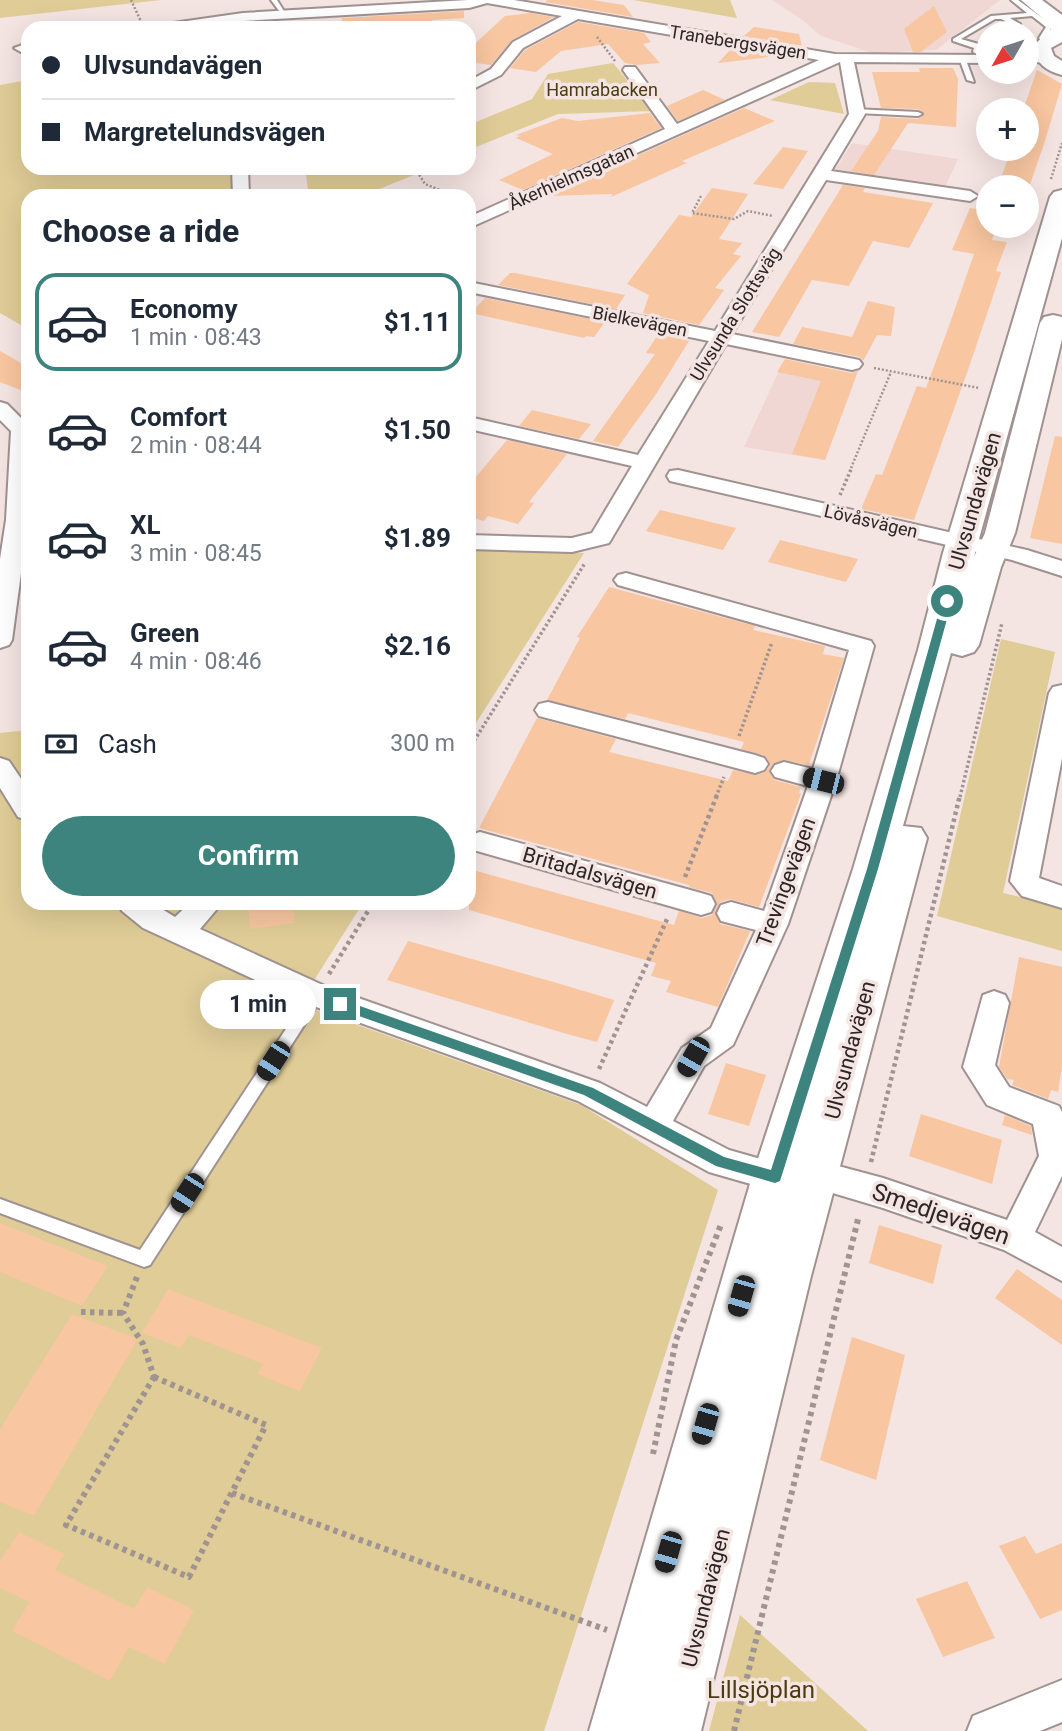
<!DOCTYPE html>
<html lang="en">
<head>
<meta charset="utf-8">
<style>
  body { margin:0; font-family:Roboto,sans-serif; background:#f6f6f7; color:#1f2937; height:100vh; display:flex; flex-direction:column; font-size:26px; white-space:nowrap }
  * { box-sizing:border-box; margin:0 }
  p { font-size:23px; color:#747a83 }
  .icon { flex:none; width:38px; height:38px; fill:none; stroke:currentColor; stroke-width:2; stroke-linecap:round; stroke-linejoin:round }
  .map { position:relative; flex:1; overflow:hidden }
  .panel { position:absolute; left:21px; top:189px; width:455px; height:721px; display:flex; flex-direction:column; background:#fff; border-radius:21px; box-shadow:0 7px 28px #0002 }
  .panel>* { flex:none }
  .banner { position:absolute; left:21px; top:21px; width:455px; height:154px; border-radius:21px; box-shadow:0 7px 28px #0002; display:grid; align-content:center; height:154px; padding:0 21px; background:#fff }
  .needle { width:46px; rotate:231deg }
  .fabs { position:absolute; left:976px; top:21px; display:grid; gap:14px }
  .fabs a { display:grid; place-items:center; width:63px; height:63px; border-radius:50%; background:#fff; box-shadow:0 7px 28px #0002; font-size:35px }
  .end { position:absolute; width:32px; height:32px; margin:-16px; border:9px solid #3d847f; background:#fff; box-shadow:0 0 0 4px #fff }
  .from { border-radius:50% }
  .bubble { position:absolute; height:49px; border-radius:24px; background:#fff; box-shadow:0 7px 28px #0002; font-size:23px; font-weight:700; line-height:49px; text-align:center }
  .car { position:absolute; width:21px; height:42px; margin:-21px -10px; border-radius:9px; box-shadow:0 0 5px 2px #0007; background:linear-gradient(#222 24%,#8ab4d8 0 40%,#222 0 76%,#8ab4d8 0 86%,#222 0) }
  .banner b { display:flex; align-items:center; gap:24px; height:66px; font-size:26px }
  .banner b+b { border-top:2px solid #e0e1e3 }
  .banner i { width:18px; height:18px; background:#1f2937 }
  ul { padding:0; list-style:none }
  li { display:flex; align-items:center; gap:21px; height:98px; margin:0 14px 10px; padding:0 7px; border:4px solid transparent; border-radius:21px }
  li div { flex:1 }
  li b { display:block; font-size:26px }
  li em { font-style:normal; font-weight:700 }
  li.on { border-color:#3d847f }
  li>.icon { width:63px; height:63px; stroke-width:1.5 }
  h2 { padding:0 21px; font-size:32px; line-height:84px }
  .pay { display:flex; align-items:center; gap:18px; height:77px; padding:0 21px; font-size:26px }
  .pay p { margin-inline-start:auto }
  .action { display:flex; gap:14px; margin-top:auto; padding:14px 21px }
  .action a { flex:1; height:80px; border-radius:42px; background:#3d847f; color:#fff; font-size:28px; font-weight:700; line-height:80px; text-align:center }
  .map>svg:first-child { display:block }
  .built { fill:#f0d7d4 }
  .green { fill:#dfcc97 }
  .building { fill:#f8c6a0 }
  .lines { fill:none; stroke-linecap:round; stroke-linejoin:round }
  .lane-casing { stroke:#a09290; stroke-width:4 }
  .street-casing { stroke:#a09290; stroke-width:4 }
  .primary-casing { stroke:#a09290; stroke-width:4 }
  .path-far3 { stroke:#a09493; stroke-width:2.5; stroke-dasharray:2 2; stroke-linecap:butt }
  .path-far2 { stroke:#a09493; stroke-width:3.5; stroke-dasharray:2.5 2.5; stroke-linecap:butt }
  .path-far1 { stroke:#a09493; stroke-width:4.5; stroke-dasharray:3.5 3.5; stroke-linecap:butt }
  .path { stroke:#a09493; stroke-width:6; stroke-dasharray:4.5 4.5; stroke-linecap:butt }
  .lane { fill:#fff; fill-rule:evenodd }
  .street { fill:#fff; fill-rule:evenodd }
  .primary { fill:#fff; fill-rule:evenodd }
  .route { fill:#3d847f }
  .labels { text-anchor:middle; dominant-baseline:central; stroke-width:7; stroke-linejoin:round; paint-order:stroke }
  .far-street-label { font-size:18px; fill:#2b2525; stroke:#f4e4e2 }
  .far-park-label { font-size:18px; fill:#4a3c10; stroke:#f4e4e2 }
  .street-label { font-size:21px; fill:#2b2525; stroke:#f4e4e2 }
  .near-street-label { font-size:24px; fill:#2b2525; stroke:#f4e4e2 }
  .near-park-label { font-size:24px; fill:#4a3c10; stroke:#f4e4e2 }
</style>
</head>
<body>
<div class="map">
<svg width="1062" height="1731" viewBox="0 0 1062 1731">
  <rect width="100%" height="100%" fill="#f4e4e2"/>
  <g class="built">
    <polygon points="772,0 1000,0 936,50 872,53 821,36 800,18"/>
    <polygon points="852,143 958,159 944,189 838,173 835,170"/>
    <polygon points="781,366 822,380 853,385 825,460 744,447"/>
  </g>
  <g class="green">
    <polygon points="0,0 161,0 0,18"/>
    <polygon points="633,0 730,0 737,18"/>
    <polygon points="613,63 652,111 558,114 476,147 469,159 469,125 532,99 548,74"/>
    <polygon points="28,80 28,168 231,168 232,194 28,196 28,329 0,313 0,85"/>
    <polygon points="809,82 835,83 844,114 770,100"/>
    <polygon points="305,168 431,168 362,196 309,196"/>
    <polygon points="475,549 584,553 469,734 469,557"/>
    <polygon points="1001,639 1055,652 1003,893 1062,907 1062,951 937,916"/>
    <polygon points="28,730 28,903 363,903 299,1004 581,1105 718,1190 544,1731 0,1731 0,733"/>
    <polygon points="740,1615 868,1731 709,1731"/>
  </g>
  <g class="building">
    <polygon points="548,0 592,0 624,5 633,17 545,2"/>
    <polygon points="934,6 947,32 921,52 913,52 904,29"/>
    <polygon points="464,11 464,18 432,20 432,28 413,28 411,21 343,25 342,18"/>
    <polygon points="530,13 554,17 512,40 491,65 469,62 469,49 505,16"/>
    <polygon points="578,22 644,33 651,42 643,44 660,63 637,65 625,63 608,44 561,51 536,72 510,68 525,50"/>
    <polygon points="754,27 799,34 802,46 744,36"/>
    <polygon points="732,48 778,56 718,63"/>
    <polygon points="919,68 953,68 958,79 956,127 908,123 874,175 851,171 878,131 881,117 918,119 924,115 918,109 881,108 872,72 920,72"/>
    <polygon points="1037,70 1062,84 1044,144 1027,193 1027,187 997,187 1012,149 1027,149 1027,110 1023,110"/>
    <polygon points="703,90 725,100 678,121 667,106"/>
    <polygon points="744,108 775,121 682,161 687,163 611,197 613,194 547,196"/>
    <polygon points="650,113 661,128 523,190 499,180 553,154 516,138 520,136 516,135 562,118 578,121"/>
    <polygon points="783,147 808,151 783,189 753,184"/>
    <polygon points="843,185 865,188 863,192 933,203 909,248 873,241 849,286 812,280 779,337 752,332"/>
    <polygon points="712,188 748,194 719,239 742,243 733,254 741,256 715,288 724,290 699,325 643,313 649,295 627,284 679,215 691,217"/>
    <polygon points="970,208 989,211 989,226 997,226 992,240 1007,242 996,271 1001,272 968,370 914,520 861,509 876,474 882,475 917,386 926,388 949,326 974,254 952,250"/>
    <polygon points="510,273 515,273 625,295 616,309 498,285"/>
    <polygon points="485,298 605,322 594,337 586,336 584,338 471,313"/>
    <polygon points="868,301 895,307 891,336 877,335 863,361 860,357 793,344 802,327 852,337"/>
    <polygon points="659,333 689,341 656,394 618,447 593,441 655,354 646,353"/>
    <polygon points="0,351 28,367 28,393 0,382"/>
    <polygon points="785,359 851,373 858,371 825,460 792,454 821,381 777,372"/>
    <polygon points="532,410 591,424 579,439 519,426"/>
    <polygon points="1055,436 1062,437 1062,544 1030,538"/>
    <polygon points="507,440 567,454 529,502 534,503 518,524 488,516 484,521 469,517 469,485"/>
    <polygon points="660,510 736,528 723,550 646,531"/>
    <polygon points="780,540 858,559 846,582 768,562"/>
    <polygon points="609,587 755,626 753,630 825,646 823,654 844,658 809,765 783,760 774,763 769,770 774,780 801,787 799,793 801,794 759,907 730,899 720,902 715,912 720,924 750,931 718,1007 666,992 671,981 651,976 656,963 469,910 469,869 674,925 679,911 702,918 712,915 717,905 712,893 689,887 689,885 479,828 537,718 616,739 609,752 728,781 733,770 756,775 765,772 770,765 765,756 741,749 744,742 628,713 625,719 547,700 580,638 577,637"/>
    <polygon points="248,903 293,903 295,923 250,929"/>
    <polygon points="408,941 550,981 614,1000 597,1042 567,1034 387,980"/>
    <polygon points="1019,957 1062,967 1062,1067 1058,1092 1051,1090 1048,1099 1012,1085 1014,1080 1007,1079 999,1067"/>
    <polygon points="726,1063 766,1075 749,1126 708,1114"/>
    <polygon points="921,1114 1002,1140 992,1184 909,1156"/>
    <polygon points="1005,1115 1031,1126 1032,1135 1002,1125"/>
    <polygon points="0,1223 108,1266 82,1306 0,1272"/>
    <polygon points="879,1225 942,1245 933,1284 869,1263"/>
    <polygon points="1017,1269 1062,1300 1062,1345 995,1298"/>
    <polygon points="168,1289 322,1348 300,1391 257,1374 263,1364 189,1335 181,1348 142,1333"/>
    <polygon points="72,1314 138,1339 34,1516 0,1502 0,1429"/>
    <polygon points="852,1337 905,1355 876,1480 820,1460"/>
    <polygon points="19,1532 64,1554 55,1570 134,1609 147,1587 194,1610 165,1664 129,1647 110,1681 12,1631 29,1602 0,1588 0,1561"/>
    <polygon points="1025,1536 1036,1554 1062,1543 1062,1610 1040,1619 999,1546"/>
    <polygon points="967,1581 995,1638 943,1657 916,1599"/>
  </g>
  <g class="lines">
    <defs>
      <g id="lane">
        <polygon points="271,0 277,0 287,16 283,16"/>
        <polygon points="1011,0 1018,0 1052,25 1047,38 1047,44 1043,44 1039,38 1046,27 1032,16 1010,18 1020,24 1007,33 999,33 1012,24 1001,19 995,19 961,39 982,45 980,50 989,56 989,61 973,52 974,48 953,41 953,39 991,16 1027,13"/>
        <polygon points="959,58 966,60 974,82 967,80"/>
        <polygon points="854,109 918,112 922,114 918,116 857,113 853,111"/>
        <polygon points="316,989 321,991 324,995 321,999 150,1265 144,1267 0,1213 0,1199 140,1250 311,991"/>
      </g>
      <g id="street">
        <polygon points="468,0 514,0 835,54 989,55 989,63 854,62 865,114 831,171 970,191 978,196 970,201 826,180 732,334 859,360 862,364 859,368 852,370 726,344 609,543 572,552 469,549 469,535 572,538 592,533 632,466 469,429 469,417 638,455 709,341 469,292 469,282 715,331 849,114 840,62 469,228 469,217 665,129 623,70 625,67 635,67 677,124 819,60 578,19 523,48 501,75 469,91 469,81 491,69 513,42 562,16 487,3 469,8 243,21 195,28 159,28 166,24 243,13"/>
        <polygon points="28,43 28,51 21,52 14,48"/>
        <polygon points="1027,53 1050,56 1052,59 1045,63 1027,61"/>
        <polygon points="232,168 248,168 249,196 233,196"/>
        <polygon points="0,402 7,404 28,425 28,521 12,640 9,645 0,648 0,559 6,520 11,431 0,420"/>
        <polygon points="678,470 1027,550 1062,561 1062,576 1012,560 670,481 667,476 670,471"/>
        <polygon points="626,573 871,641 874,646 836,781 788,924 733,1045 704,1066 673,1121 729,1150 775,1163 816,1160 883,1178 1007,1220 1039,1156 1033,1124 987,1105 963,1067 983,995 994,991 1005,995 1009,1003 995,1065 1009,1087 1059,1106 1062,1112 1062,1176 1035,1232 1062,1247 1062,1281 1004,1250 883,1208 816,1188 775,1191 709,1172 578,1101 305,1003 143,928 122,911 118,903 152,903 175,917 190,903 222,903 200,929 327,987 600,1083 647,1107 682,1048 711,1028 756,930 721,921 717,913 721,905 731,902 764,911 808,786 775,777 771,771 775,765 784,762 813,769 849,650 618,585 614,580 618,575"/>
        <polygon points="1062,685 1062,758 1039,878 1062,886 1062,908 1022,896 1010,881 1049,693 1053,687"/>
        <polygon points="548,702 755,755 764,758 768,764 764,770 755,773 539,716 535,710 539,704"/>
        <polygon points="0,758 9,761 28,789 28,820 18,817 0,788"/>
        <polygon points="480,832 701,893 711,896 715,904 711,912 701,915 470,849 470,835"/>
        <polygon points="1062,1680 1062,1722 1040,1731 967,1731 973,1716"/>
      </g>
      <g id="primary">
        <path d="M1021 0H1042L1062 15V42L1051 48 1054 56 1062 61V75C1046 71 1037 63 1031 48L1051 29 1047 22Z"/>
        <polygon points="1062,190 1062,238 974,557 985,533 1040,323 1044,317 1053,315 1062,317 1062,339 1015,533 1001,567 979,645 974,652 962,656 951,653 903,826 921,828 927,838 811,1276 701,1731 589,1731 752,1177 853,869 918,650 943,553 1050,197 1054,192"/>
      </g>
    </defs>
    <use href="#lane" class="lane-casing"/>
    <use href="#street" class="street-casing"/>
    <use href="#primary" class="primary-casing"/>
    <g class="path-far3">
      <polyline points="131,0 144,28"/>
      <polyline points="597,37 615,61"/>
      <polyline points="415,168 425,184 455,196"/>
      <polyline points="1051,179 1062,143"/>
      <polyline points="701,196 692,213 734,219 748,211 773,216"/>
      <polyline points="874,368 979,388"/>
      <polyline points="851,468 891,372"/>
    </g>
    <g class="path-far2">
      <polyline points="840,495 852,467"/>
      <polyline points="739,736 772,642"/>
      <polyline points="469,749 585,563"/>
      <polyline points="716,797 724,777"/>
      <polyline points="960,797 1002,623"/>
    </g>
    <g class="path-far1">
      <polyline points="685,877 717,795"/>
      <polyline points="329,974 373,903"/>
      <polyline points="599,1069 668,917"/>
      <polyline points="871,1162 960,795"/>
    </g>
    <g class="path">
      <polyline points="137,1277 123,1313 143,1344 154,1377"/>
      <polyline points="81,1312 123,1313"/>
      <polygon points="154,1377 266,1425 189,1577 66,1525"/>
      <polyline points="653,1454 676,1340 722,1222"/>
      <polyline points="232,1493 607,1630"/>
      <polyline points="734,1731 859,1215"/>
    </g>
    <use href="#lane" class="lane"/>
    <use href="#street" class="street"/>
    <use href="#primary" class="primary"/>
  </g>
  <polygon class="route" points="947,599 952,601 878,869 780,1181 775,1183 716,1166 584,1095 336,1008 334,1004 340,999 593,1088 724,1157 771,1170 867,869 942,601"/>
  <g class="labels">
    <g class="far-street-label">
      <text transform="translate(738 42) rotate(9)">Tranebergsvägen</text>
      <text transform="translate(571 177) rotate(-24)">Åkerhielmsgatan</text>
      <text transform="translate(735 314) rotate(-58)">Ulvsunda Slottsväg</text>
      <text transform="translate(640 321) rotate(11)">Bielkevägen</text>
      <text transform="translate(871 521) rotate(13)">Lövåsvägen</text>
    </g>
    <g class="far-park-label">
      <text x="602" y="89">Hamrabacken</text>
    </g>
    <g class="street-label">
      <text transform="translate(975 501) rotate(-74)">Ulvsundavägen</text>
      <text transform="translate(590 873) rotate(16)">Britadalsvägen</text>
      <text transform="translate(786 882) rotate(-70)">Trevingevägen</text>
      <text transform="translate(850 1050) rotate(-75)">Ulvsundavägen</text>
      <text transform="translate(706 1598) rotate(-76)">Ulvsundavägen</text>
    </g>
    <g class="near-street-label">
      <text transform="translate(941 1214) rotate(19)">Smedjevägen</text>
    </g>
    <g class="near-park-label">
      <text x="761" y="1690">Lillsjöplan</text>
    </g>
  </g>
</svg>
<div class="fabs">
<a><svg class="needle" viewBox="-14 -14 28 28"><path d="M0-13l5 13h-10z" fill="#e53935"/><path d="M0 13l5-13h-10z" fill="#747a83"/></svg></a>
<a>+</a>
<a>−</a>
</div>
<i class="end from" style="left:947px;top:601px"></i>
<i class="end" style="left:340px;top:1004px"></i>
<div class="bubble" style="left:200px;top:980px;width:116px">1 min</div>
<i class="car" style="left:823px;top:781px;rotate:284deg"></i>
<i class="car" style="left:693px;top:1057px;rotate:210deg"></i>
<i class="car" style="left:273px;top:1061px;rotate:213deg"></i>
<i class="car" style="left:187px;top:1193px;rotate:213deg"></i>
<i class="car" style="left:741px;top:1296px;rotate:196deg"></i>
<i class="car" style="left:705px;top:1424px;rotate:196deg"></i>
<i class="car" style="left:668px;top:1552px;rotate:196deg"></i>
<div class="banner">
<b><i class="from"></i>Ulvsundavägen</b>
<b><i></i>Margretelundsvägen</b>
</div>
<section class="panel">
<h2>Choose a ride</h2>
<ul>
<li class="on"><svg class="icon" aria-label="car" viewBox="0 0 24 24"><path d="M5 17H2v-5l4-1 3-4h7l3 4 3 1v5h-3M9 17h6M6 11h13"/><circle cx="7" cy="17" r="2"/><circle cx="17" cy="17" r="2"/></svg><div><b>Economy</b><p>1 min · 08:43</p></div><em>$1.11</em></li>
<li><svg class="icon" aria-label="car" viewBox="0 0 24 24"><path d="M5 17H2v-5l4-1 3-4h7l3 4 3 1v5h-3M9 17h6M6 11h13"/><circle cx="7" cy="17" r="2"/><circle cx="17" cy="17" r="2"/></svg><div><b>Comfort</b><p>2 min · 08:44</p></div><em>$1.50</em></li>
<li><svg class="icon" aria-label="car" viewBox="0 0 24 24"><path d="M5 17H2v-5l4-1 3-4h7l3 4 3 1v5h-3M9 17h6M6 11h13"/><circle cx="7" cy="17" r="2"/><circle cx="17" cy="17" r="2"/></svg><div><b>XL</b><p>3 min · 08:45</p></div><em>$1.89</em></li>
<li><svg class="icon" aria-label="car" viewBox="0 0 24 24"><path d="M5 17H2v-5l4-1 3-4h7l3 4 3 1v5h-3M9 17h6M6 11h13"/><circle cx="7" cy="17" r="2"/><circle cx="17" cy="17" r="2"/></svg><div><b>Green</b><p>4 min · 08:46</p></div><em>$2.16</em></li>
</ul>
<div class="pay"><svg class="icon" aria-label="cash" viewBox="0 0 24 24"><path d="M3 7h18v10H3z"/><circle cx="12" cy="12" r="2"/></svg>Cash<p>300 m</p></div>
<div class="action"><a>Confirm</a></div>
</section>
</div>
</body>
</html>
